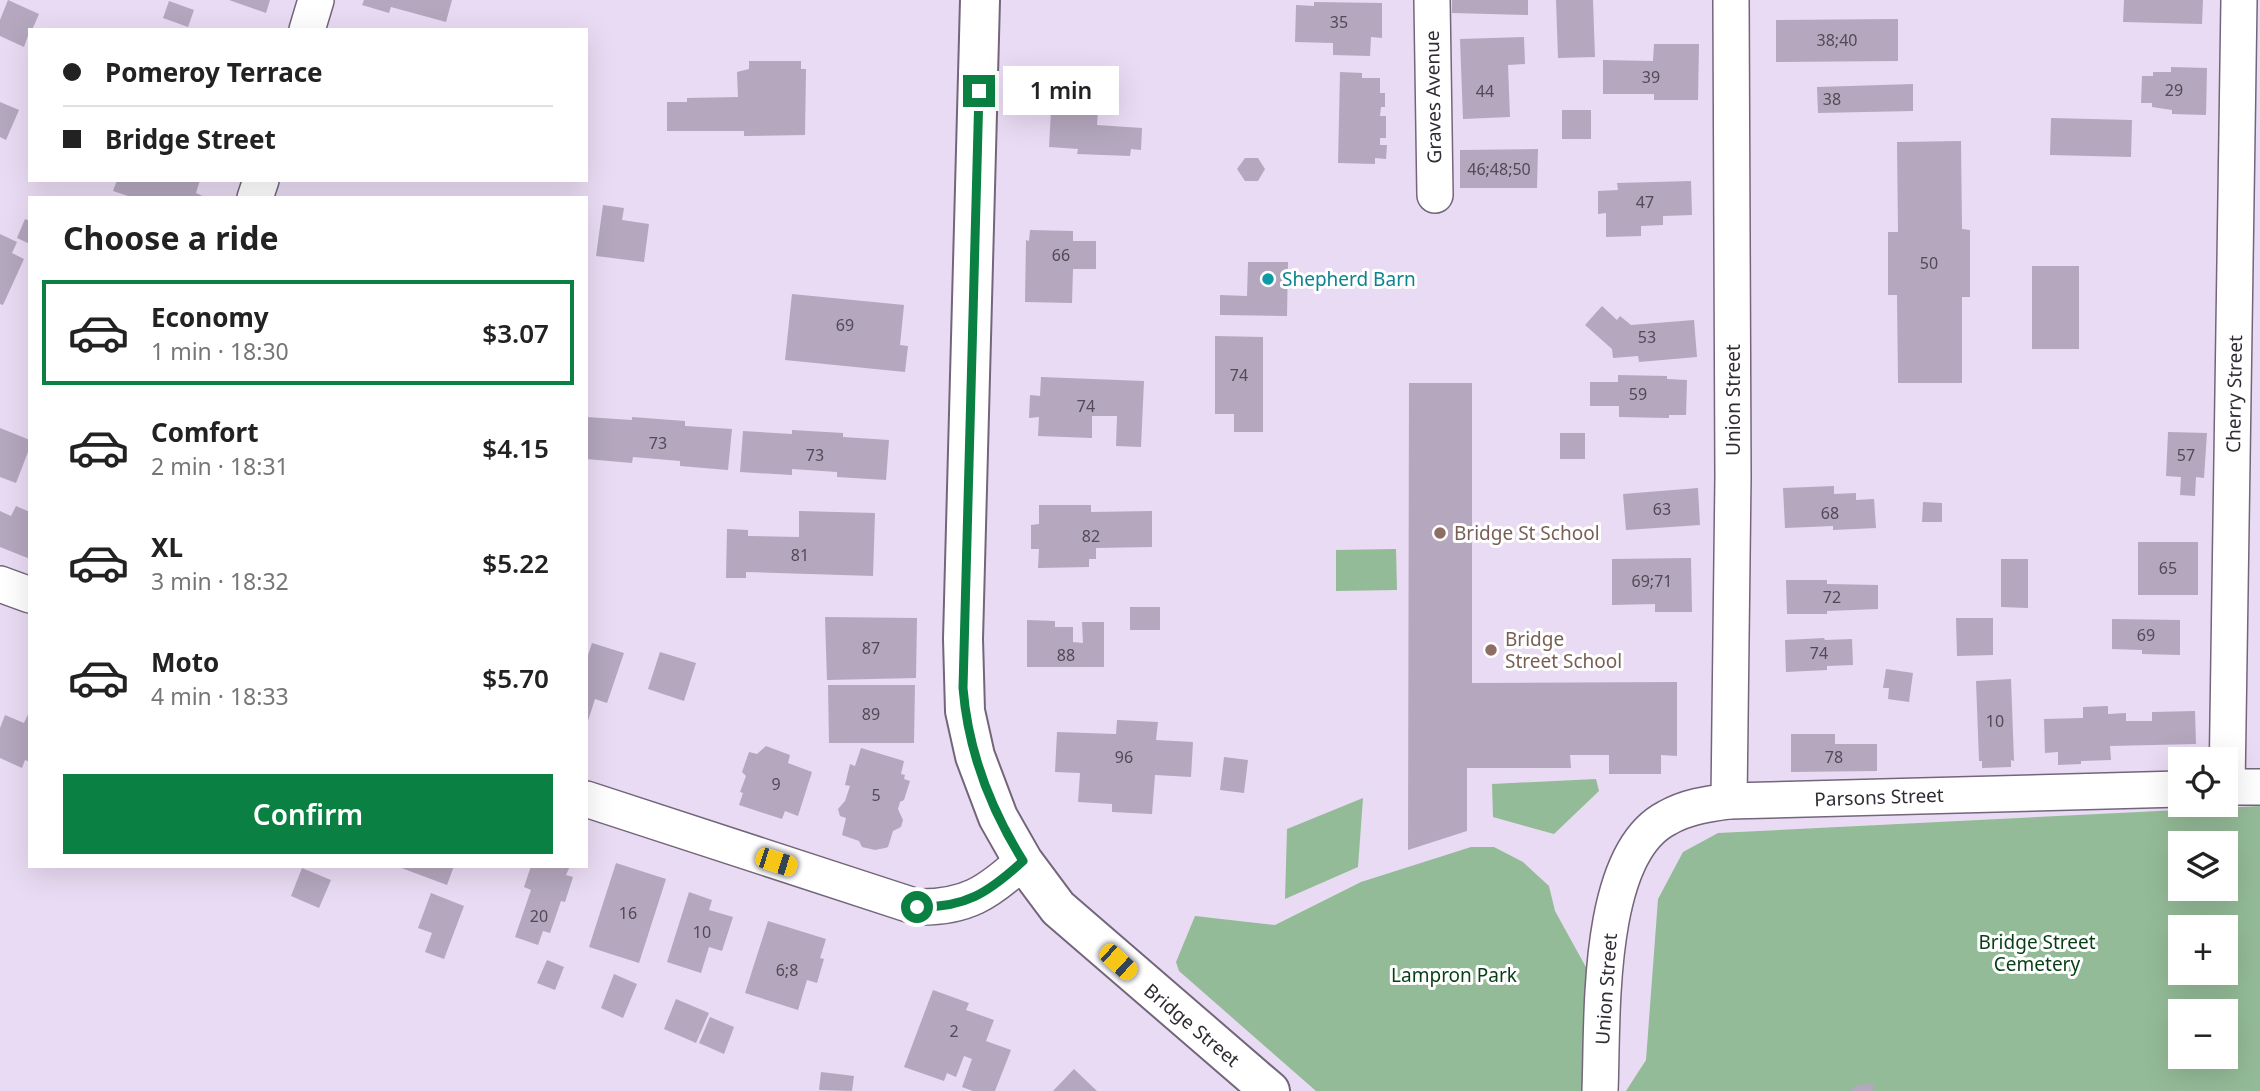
<!DOCTYPE html>
<html lang="en">
<head>
<meta charset="utf-8">
<style>
  body { margin:0; font-family:"Noto Sans",sans-serif; background:#f2f2f2; color:#222; height:100vh; display:flex; flex-direction:column; font-size:26px; white-space:nowrap }
  * { box-sizing:border-box; margin:0 }
  p { font-size:23px; color:#767676 }
  .icon { flex:none; width:38px; height:38px; fill:none; stroke:currentColor; stroke-width:2; stroke-linecap:round; stroke-linejoin:round }
  .map { position:relative; flex:1; overflow:hidden }
  .details { position:absolute; left:28px; top:196px; width:560px; height:672px; display:flex; flex-direction:column; background:#fff; border-radius:0px; box-shadow:0 7px 28px #0002 }
  .details>* { flex:none }
  .guide { position:absolute; left:28px; top:28px; width:560px; height:154px; border-radius:0px; box-shadow:0 7px 28px #0002; display:grid; align-content:center; height:154px; padding:0 35px; background:#fff }
  .buttons { position:absolute; left:2168px; top:747px; display:grid; gap:14px }
  .buttons a { display:grid; place-items:center; width:70px; height:70px; border-radius:0px; background:#fff; box-shadow:0 7px 28px #0002; font-size:35px }
  .end { position:absolute; width:32px; height:32px; margin:-16px; border:9px solid #0b8043; background:#fff; box-shadow:0 0 0 4px #fff }
  .from { border-radius:50% }
  .bubble { position:absolute; height:49px; border-radius:0px; background:#fff; box-shadow:0 7px 28px #0002; font-size:23px; font-weight:600; line-height:49px; text-align:center }
  .car { position:absolute; width:21px; height:42px; margin:-21px -10px; border-radius:9px; box-shadow:0 0 5px 2px #0007; background:linear-gradient(#f5c518 24%,#345 0 40%,#f5c518 0 76%,#345 0 86%,#f5c518 0) }
  .guide b { display:flex; align-items:center; gap:24px; height:66px; font-size:26px }
  .guide b+b { border-top:2px solid #e0e0e0 }
  .guide i { width:18px; height:18px; background:#222 }
  ul { padding:0; list-style:none }
  li { display:flex; align-items:center; gap:21px; height:105px; margin:0 14px 10px; padding:0 21px; border:4px solid transparent; border-radius:0px }
  li div { flex:1 }
  li b { display:block; font-size:26px }
  li em { font-style:normal; font-weight:600 }
  li.on { border-color:#0b8043 }
  li>.icon { width:63px; height:63px; stroke-width:1.5 }
  h2 { padding:0 35px; font-size:32px; line-height:84px }
  .action { display:flex; gap:14px; margin-top:auto; padding:14px 35px }
  .action a { flex:1; height:80px; border-radius:0px; background:#0b8043; color:#fff; font-size:28px; font-weight:600; line-height:80px; text-align:center }
  .map>svg:first-child { display:block }
  .green { fill:#94bb97; fill-rule:evenodd }
  .building { fill:#b4a7be }
  .lines { fill:none; stroke-linecap:round; stroke-linejoin:round }
  .minor-casing { stroke:#73667b; stroke-width:38 }
  .trunk-casing { stroke:#73667b; stroke-width:42 }
  .minor { stroke:#fff; stroke-width:35 }
  .trunk { stroke:#fff; stroke-width:38 }
  .route { stroke:#0b8043; stroke-width:9 }
  .culture-dot { fill:#0f9aa8; stroke:#fff; stroke-width:2.5 }
  .education-dot { fill:#8d6e63; stroke:#fff; stroke-width:2.5 }
  .labels { text-anchor:middle; dominant-baseline:central; stroke-width:6; stroke-linejoin:round; paint-order:stroke }
  .number-label { font-size:16px; fill:#524a56 }
  .street-label { font-size:19px; fill:#312b34; stroke:#fff }
  .culture-label { font-size:19px; fill:#0d838f; stroke:#fff; text-anchor:start }
  .education-label { font-size:19px; fill:#785e54; stroke:#fff; text-anchor:start }
  .park-label { font-size:19px; fill:#063f15; stroke:#fff }
</style>
</head>
<body>
<div class="map">
<svg width="2260" height="1091" viewBox="0 0 2260 1091">
  <rect width="100%" height="100%" fill="#e9dbf3"/>
  <g class="green">
    <polygon points="1396,549 1397,590 1336,591 1336,550"/>
    <polygon points="1596,779 1599,791 1554,834 1493,817 1492,784"/>
    <polygon points="1363,798 1358,867 1285,899 1287,829"/>
    <path d="M2260 806V1091H1626L1646 1060 1658 899 1683 852 1718 833ZM2180 844H2226V889H2180ZM2180 928H2226V973H2180ZM2180 1012H2226V1057H2180Z"/>
    <polygon points="1471,847 1494,847 1523,862 1549,886 1555,911 1598,989 1592,1044 1582,1091 1316,1091 1179,971 1176,962 1195,916 1275,925 1361,882"/>
  </g>
  <g class="building">
    <polygon points="8,0 39,14 32,30 30,30 24,47 0,36 0,20"/>
    <polygon points="229,0 270,0 266,13"/>
    <polygon points="364,0 452,0 446,22 391,7 389,13 362,5"/>
    <polygon points="1452,0 1528,0 1528,15 1452,13"/>
    <polygon points="1556,0 1593,0 1595,57 1558,58"/>
    <polygon points="2124,0 2203,0 2202,24 2123,22"/>
    <polygon points="169,1 194,10 188,27 163,18"/>
    <polygon points="1314,2 1382,3 1382,38 1371,37 1370,56 1333,55 1333,43 1295,42 1296,5 1314,6"/>
    <polygon points="1898,19 1898,61 1776,62 1776,20"/>
    <polygon points="1524,37 1525,64 1508,65 1510,117 1463,119 1460,39"/>
    <polygon points="1654,44 1699,44 1698,100 1654,100 1654,94 1603,94 1603,60 1653,61"/>
    <polygon points="749,61 801,61 801,69 806,69 805,135 744,136 744,131 667,131 667,102 687,102 687,98 738,97 737,72 749,69"/>
    <polygon points="2171,67 2207,68 2206,115 2172,114 2172,110 2152,107 2152,103 2141,103 2142,76 2153,76 2153,72 2171,72"/>
    <polygon points="1072,71 1101,73 1097,125 1142,128 1141,150 1131,149 1130,156 1077,154 1078,149 1049,147 1052,93 1071,94"/>
    <polygon points="1340,72 1362,73 1362,78 1380,78 1380,93 1385,93 1385,107 1381,107 1380,116 1386,116 1386,138 1380,138 1380,145 1387,145 1386,159 1375,158 1375,164 1338,163"/>
    <polygon points="1913,84 1913,111 1818,113 1817,87"/>
    <polygon points="0,102 19,110 6,140 0,137"/>
    <rect x="1562" y="110" width="29" height="29"/>
    <polygon points="2051,118 2132,120 2131,157 2050,155"/>
    <polygon points="1961,141 1962,229 1970,230 1970,297 1962,297 1962,383 1898,383 1897,295 1888,295 1888,232 1898,232 1897,142"/>
    <polygon points="1538,149 1537,188 1460,188 1460,150"/>
    <polygon points="1245,158 1258,158 1265,169 1258,181 1245,181 1237,169"/>
    <polygon points="117,180 200,180 196,193 207,198 134,198 113,191"/>
    <polygon points="1691,181 1692,215 1663,216 1663,225 1641,226 1641,236 1606,237 1606,213 1598,214 1598,191 1618,190 1617,183"/>
    <polygon points="603,205 624,208 622,220 649,224 644,262 596,256"/>
    <polygon points="25,219 30,221 30,244 17,238"/>
    <polygon points="1030,230 1073,231 1073,241 1096,241 1096,269 1073,269 1072,303 1025,302 1026,240 1029,241"/>
    <polygon points="0,234 17,242 12,253 24,259 3,305 0,304"/>
    <polygon points="1248,262 1288,262 1287,316 1220,315 1220,295 1247,296"/>
    <rect x="2032" y="266" width="47" height="83"/>
    <polygon points="792,294 904,305 900,345 908,346 905,372 785,360"/>
    <polygon points="1602,306 1617,320 1620,316 1631,325 1694,320 1697,357 1639,362 1638,356 1613,358 1612,349 1585,325"/>
    <polygon points="1215,336 1263,337 1263,432 1234,432 1234,414 1215,414"/>
    <polygon points="1618,375 1667,376 1667,379 1687,380 1686,415 1669,415 1669,418 1619,417 1619,406 1590,406 1590,382 1618,382"/>
    <polygon points="1041,377 1144,381 1141,447 1116,446 1117,416 1092,416 1092,438 1038,436 1039,417 1029,418 1030,395 1040,396"/>
    <polygon points="1409,383 1472,383 1472,683 1677,682 1677,756 1661,755 1661,774 1609,774 1609,755 1570,755 1571,768 1467,768 1467,831 1408,850"/>
    <polygon points="586,417 632,420 632,417 685,421 685,426 732,429 728,470 680,466 680,461 633,457 632,463 586,459"/>
    <polygon points="0,428 30,440 30,447 16,483 0,477"/>
    <polygon points="792,430 843,433 843,437 889,440 886,480 837,477 837,472 792,469 792,475 740,472 743,431 792,434"/>
    <polygon points="2168,432 2207,433 2204,478 2196,477 2195,496 2180,495 2181,477 2166,476"/>
    <rect x="1560" y="433" width="25" height="26"/>
    <polygon points="1834,486 1834,494 1856,493 1856,500 1874,499 1876,528 1833,530 1833,526 1785,528 1783,488"/>
    <polygon points="1698,488 1700,525 1626,530 1623,494"/>
    <polygon points="1923,502 1942,503 1942,522 1922,522"/>
    <polygon points="1039,505 1091,505 1091,512 1152,511 1152,547 1096,548 1096,559 1089,559 1089,567 1038,568 1039,549 1031,549 1031,525 1039,524"/>
    <polygon points="16,506 30,512 30,559 0,547 0,511 11,516"/>
    <polygon points="799,511 875,513 873,576 746,572 746,578 726,578 727,529 748,530 748,536 799,537"/>
    <rect x="2138" y="542" width="60" height="53"/>
    <polygon points="1691,558 1692,612 1655,612 1655,604 1612,605 1612,559"/>
    <polygon points="2001,559 2028,559 2028,608 2001,607"/>
    <polygon points="1786,580 1827,580 1827,584 1878,585 1878,609 1827,611 1827,614 1787,614"/>
    <rect x="1130" y="607" width="30" height="23"/>
    <polygon points="825,617 917,618 916,678 827,680"/>
    <polygon points="1956,618 1993,618 1993,655 1957,656"/>
    <polygon points="2112,619 2180,620 2180,655 2142,654 2142,650 2112,649"/>
    <polygon points="1027,620 1055,621 1055,627 1073,627 1073,642 1083,643 1082,622 1104,622 1104,667 1027,667"/>
    <polygon points="1824,638 1825,640 1852,639 1853,665 1827,666 1827,670 1786,672 1785,640"/>
    <polygon points="592,643 624,653 607,703 595,699 587,724 586,661"/>
    <polygon points="660,652 696,663 684,701 648,689"/>
    <polygon points="1886,669 1913,673 1909,702 1888,699 1889,688 1883,688"/>
    <polygon points="2011,679 2014,761 2011,760 2011,767 1982,768 1982,761 1979,761 1976,681"/>
    <polygon points="828,685 915,685 914,743 829,743"/>
    <polygon points="2108,706 2108,714 2126,713 2126,721 2152,721 2152,712 2195,711 2196,744 2110,746 2111,760 2081,761 2081,764 2058,765 2058,752 2045,753 2044,719 2083,718 2083,707"/>
    <polygon points="30,710 30,762 25,760 22,768 0,758 0,728 5,715 24,723"/>
    <polygon points="1117,720 1158,722 1156,740 1193,742 1191,777 1155,775 1152,814 1112,812 1112,804 1078,802 1080,773 1055,772 1057,732 1116,734"/>
    <polygon points="1791,734 1835,734 1835,744 1877,744 1877,771 1791,772"/>
    <polygon points="766,746 790,755 788,763 812,772 798,816 785,811 782,819 739,805 743,793 740,792 746,776 742,772 749,752 757,754"/>
    <polygon points="861,748 904,761 901,774 905,775 904,779 910,781 904,800 900,802 898,809 903,820 901,827 893,831 888,847 885,848 875,850 862,847 859,841 842,835 846,818 840,816 838,809 845,801 850,786 845,785 850,764 855,766"/>
    <polygon points="1224,757 1248,760 1244,793 1220,790"/>
    <polygon points="616,863 666,879 639,963 589,947"/>
    <polygon points="396,866 454,866 447,885"/>
    <polygon points="531,866 570,866 566,875 573,877 565,902 561,901 550,933 543,931 538,945 515,937 531,890 524,887"/>
    <polygon points="302,868 331,880 319,908 291,896"/>
    <polygon points="689,892 712,900 709,910 733,917 722,951 709,947 701,973 667,962"/>
    <polygon points="431,893 464,906 444,959 425,952 432,933 418,928"/>
    <polygon points="768,921 826,939 820,958 824,959 817,983 807,980 798,1010 745,993"/>
    <polygon points="547,960 564,967 555,990 537,983"/>
    <polygon points="614,974 637,984 623,1018 601,1008"/>
    <polygon points="933,990 969,1003 966,1010 994,1020 986,1041 1011,1050 995,1091 973,1091 962,1087 972,1059 964,1056 956,1077 947,1073 944,1081 904,1067"/>
    <polygon points="676,999 709,1013 696,1043 664,1029"/>
    <polygon points="710,1017 734,1027 724,1054 699,1043"/>
    <polygon points="1074,1069 1097,1091 1053,1091"/>
    <polygon points="821,1072 854,1076 852,1091 819,1090"/>
    <polygon points="1873,1084 1873,1091 1852,1091 1852,1088 1856,1088 1856,1085"/>
  </g>
  <g class="lines">
    <defs>
      <g id="minor">
        <polyline points="1432,0 1435,195"/>
        <polyline points="307,30 316,0"/>
        <polyline points="255,198 261,180"/>
        <polyline points="0,584 30,595"/>
        <polyline points="2226,787 2260,787"/>
        <polyline points="2227,787 2239,0"/>
        <path d="M586 799 917 907C966 908 988 893 1023 861"/>
        <polyline points="1729,801 1733,476 1731,0"/>
        <path d="M1600 1091C1603 1021 1595 855 1667 818 1686 807 1707 804 1729 801L2180 789"/>
      </g>
      <polyline id="trunk" points="980,0 963,639 965,711 975,756 998,817 1023,861 1058,908 1270,1091"/>
    </defs>
    <use href="#minor" class="minor-casing"/>
    <use href="#trunk" class="trunk-casing"/>
    <use href="#minor" class="minor"/>
    <use href="#trunk" class="trunk"/>
  </g>
  <g class="lines">
    <path class="route" d="M917 907C965 908 988 893 1023 861 990 808 968 750 963 688L979 91"/>
  </g>
  <circle class="culture-dot" cx="1268" cy="279" r="7"/>
  <g class="education-dot">
    <circle cx="1440" cy="533" r="7"/>
    <circle cx="1491" cy="650" r="7"/>
  </g>
  <g class="labels">
    <g class="number-label">
      <text x="1339" y="22">35</text>
      <text x="1837" y="40">38;40</text>
      <text x="1651" y="77">39</text>
      <text x="2174" y="90">29</text>
      <text x="1485" y="91">44</text>
      <text x="1832" y="99">38</text>
      <text x="1499" y="169">46;48;50</text>
      <text x="1645" y="202">47</text>
      <text x="1061" y="255">66</text>
      <text x="1929" y="263">50</text>
      <text x="845" y="325">69</text>
      <text x="1647" y="337">53</text>
      <text x="1239" y="375">74</text>
      <text x="1638" y="394">59</text>
      <text x="1086" y="406">74</text>
      <text x="658" y="443">73</text>
      <text x="815" y="455">73</text>
      <text x="2186" y="455">57</text>
      <text x="1662" y="509">63</text>
      <text x="1830" y="513">68</text>
      <text x="1091" y="536">82</text>
      <text x="800" y="555">81</text>
      <text x="2168" y="568">65</text>
      <text x="1652" y="581">69;71</text>
      <text x="1832" y="597">72</text>
      <text x="2146" y="635">69</text>
      <text x="871" y="648">87</text>
      <text x="1819" y="653">74</text>
      <text x="1066" y="655">88</text>
      <text x="871" y="714">89</text>
      <text x="1995" y="721">10</text>
      <text x="1124" y="757">96</text>
      <text x="1834" y="757">78</text>
      <text x="776" y="784">9</text>
      <text x="876" y="795">5</text>
      <text x="628" y="913">16</text>
      <text x="539" y="916">20</text>
      <text x="702" y="932">10</text>
      <text x="787" y="970">6;8</text>
      <text x="954" y="1031">2</text>
    </g>
    <g class="street-label">
      <text transform="translate(1433 97) rotate(-91)">Graves Avenue</text>
      <text transform="translate(2234 394) rotate(-89)">Cherry Street</text>
      <text transform="translate(1733 400) rotate(-90)">Union Street</text>
      <text transform="translate(1879 797) rotate(-2)">Parsons Street</text>
      <text transform="translate(1606 989) rotate(-86)">Union Street</text>
      <text transform="translate(1192 1025) rotate(40)">Bridge Street</text>
    </g>
    <g class="culture-label">
      <text x="1282" y="279">Shepherd Barn</text>
    </g>
    <g class="education-label">
      <text x="1454" y="533">Bridge St School</text>
      <text x="1505" y="639">Bridge<tspan x="1505" dy="22">Street School</tspan></text>
    </g>
    <g class="park-label">
      <text x="2037" y="942">Bridge Street<tspan x="2037" dy="22">Cemetery</tspan></text>
      <text x="1454" y="975">Lampron Park</text>
    </g>
  </g>
</svg>
<div class="buttons">
<a><svg class="icon" aria-label="locate" viewBox="0 0 24 24"><circle cx="12" cy="12" r="6"/><path d="M12 2v4M12 18v4M2 12h4M18 12h4"/></svg></a>
<a><svg class="icon" aria-label="layers" viewBox="0 0 24 24"><path d="M12 4l9 5-9 5-9-5zM3 14l9 5 9-5"/></svg></a>
<a>+</a>
<a>−</a>
</div>
<i class="end from" style="left:917px;top:907px"></i>
<i class="end" style="left:979px;top:91px"></i>
<div class="bubble" style="left:1003px;top:66px;width:116px">1 min</div>
<i class="car" style="left:776px;top:862px;rotate:108deg"></i>
<i class="car" style="left:1118px;top:962px;rotate:132deg"></i>
<div class="guide">
<b><i class="from"></i>Pomeroy Terrace</b>
<b><i></i>Bridge Street</b>
</div>
<section class="details">
<h2>Choose a ride</h2>
<ul>
<li class="on"><svg class="icon" aria-label="car" viewBox="0 0 24 24"><path d="M5 17H2v-5l4-1 3-4h7l3 4 3 1v5h-3M9 17h6M6 11h13"/><circle cx="7" cy="17" r="2"/><circle cx="17" cy="17" r="2"/></svg><div><b>Economy</b><p>1 min · 18:30</p></div><em>$3.07</em></li>
<li><svg class="icon" aria-label="car" viewBox="0 0 24 24"><path d="M5 17H2v-5l4-1 3-4h7l3 4 3 1v5h-3M9 17h6M6 11h13"/><circle cx="7" cy="17" r="2"/><circle cx="17" cy="17" r="2"/></svg><div><b>Comfort</b><p>2 min · 18:31</p></div><em>$4.15</em></li>
<li><svg class="icon" aria-label="car" viewBox="0 0 24 24"><path d="M5 17H2v-5l4-1 3-4h7l3 4 3 1v5h-3M9 17h6M6 11h13"/><circle cx="7" cy="17" r="2"/><circle cx="17" cy="17" r="2"/></svg><div><b>XL</b><p>3 min · 18:32</p></div><em>$5.22</em></li>
<li><svg class="icon" aria-label="car" viewBox="0 0 24 24"><path d="M5 17H2v-5l4-1 3-4h7l3 4 3 1v5h-3M9 17h6M6 11h13"/><circle cx="7" cy="17" r="2"/><circle cx="17" cy="17" r="2"/></svg><div><b>Moto</b><p>4 min · 18:33</p></div><em>$5.70</em></li>
</ul>
<div class="action"><a>Confirm</a></div>
</section>
</div>
</body>
</html>
